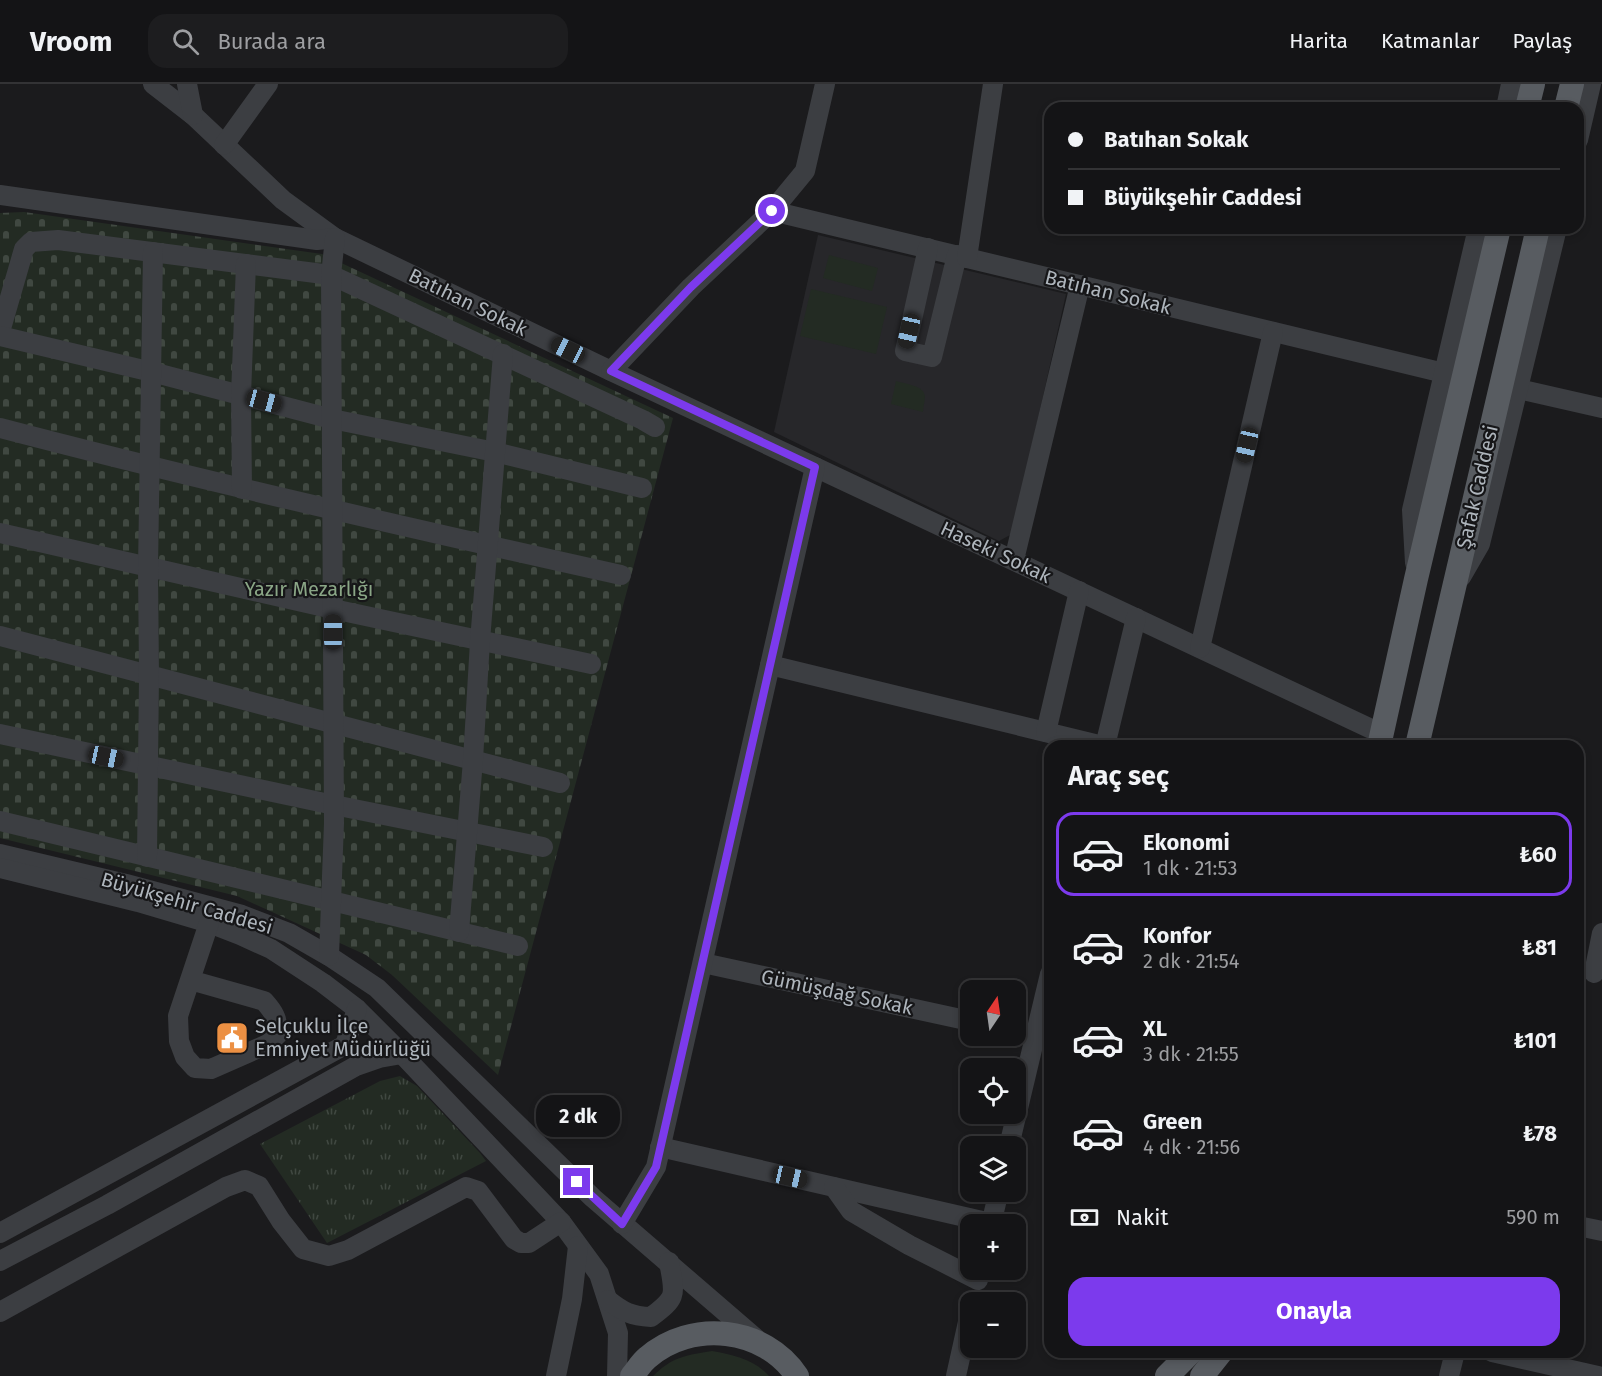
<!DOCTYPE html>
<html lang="tr">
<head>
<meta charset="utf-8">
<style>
  body { margin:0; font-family:"Fira Sans",sans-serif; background:#1d1d1f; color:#f1f3f6; height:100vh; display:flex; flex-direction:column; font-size:22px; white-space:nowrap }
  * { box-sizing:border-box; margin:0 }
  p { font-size:20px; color:#9d9ea1 }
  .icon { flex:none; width:33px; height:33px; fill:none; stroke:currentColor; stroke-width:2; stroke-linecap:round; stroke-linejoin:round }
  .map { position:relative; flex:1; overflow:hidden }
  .panel { position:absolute; left:1044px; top:656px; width:540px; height:618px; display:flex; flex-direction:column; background:#141416; border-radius:18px; box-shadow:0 3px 9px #0003,0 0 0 2px #333335 }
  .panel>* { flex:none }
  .hud { position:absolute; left:1044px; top:18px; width:540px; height:132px; border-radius:18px; box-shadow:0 3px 9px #0003,0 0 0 2px #333335; display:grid; align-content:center; height:132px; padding:0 24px; background:#141416 }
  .needle { width:39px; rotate:13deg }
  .tools { position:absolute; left:960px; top:896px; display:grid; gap:12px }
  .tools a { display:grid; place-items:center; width:66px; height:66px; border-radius:12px; background:#141416; box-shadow:0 3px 9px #0003,0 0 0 2px #333335; font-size:30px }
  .end { position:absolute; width:27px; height:27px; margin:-14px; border:8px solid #7c3aed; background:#fff; box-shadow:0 0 0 3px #fff }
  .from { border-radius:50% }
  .bubble { position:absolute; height:42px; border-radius:18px; background:#141416; box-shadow:0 3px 9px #0003,0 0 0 2px #333335; font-size:20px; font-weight:700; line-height:42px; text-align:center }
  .car { position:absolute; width:18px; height:36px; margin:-18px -9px; border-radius:8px; box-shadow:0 0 4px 2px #0007; background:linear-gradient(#222 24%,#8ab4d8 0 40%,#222 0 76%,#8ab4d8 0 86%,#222 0) }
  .hud b { display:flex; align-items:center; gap:21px; height:57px; font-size:22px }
  .hud b+b { border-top:2px solid #333335 }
  .hud i { width:15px; height:15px; background:#f1f3f6 }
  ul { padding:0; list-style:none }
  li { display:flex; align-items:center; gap:18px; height:84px; margin:0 12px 9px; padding:0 12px; border:3px solid transparent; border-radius:18px }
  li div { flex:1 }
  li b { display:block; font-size:22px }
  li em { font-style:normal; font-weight:700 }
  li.on { border-color:#7c3aed }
  li>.icon { width:54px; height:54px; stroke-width:1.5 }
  h2 { padding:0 24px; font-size:27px; line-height:72px }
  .pay { display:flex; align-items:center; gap:15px; height:66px; padding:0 24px; font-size:22px }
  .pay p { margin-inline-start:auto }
  .cta { display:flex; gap:12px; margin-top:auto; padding:12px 24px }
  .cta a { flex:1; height:69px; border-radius:18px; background:#7c3aed; color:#fff; font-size:24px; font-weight:700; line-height:69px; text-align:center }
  header { display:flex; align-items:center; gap:36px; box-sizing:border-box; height:84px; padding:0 30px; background:#141416; border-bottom:2px solid #333335 }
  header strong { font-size:28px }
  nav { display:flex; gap:33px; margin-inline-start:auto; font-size:21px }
  .search { width:420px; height:54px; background:#1d1d1f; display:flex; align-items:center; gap:15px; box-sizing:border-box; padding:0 21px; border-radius:18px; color:#9d9ea1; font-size:22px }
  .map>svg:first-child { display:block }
  .built { fill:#27272a }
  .grass { fill:#232b23 }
  .cemetery { fill:url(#cemetery-stones) }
  .park { fill:url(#park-tufts) }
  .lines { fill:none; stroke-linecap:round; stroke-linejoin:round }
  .minor { stroke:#3c3e42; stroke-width:20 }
  .major { stroke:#585c61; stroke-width:24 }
  .route { stroke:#7c3aed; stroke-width:8 }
  .labels { text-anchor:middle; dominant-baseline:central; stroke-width:4.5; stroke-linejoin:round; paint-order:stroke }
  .street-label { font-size:20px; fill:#aeb5bc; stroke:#161618 }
  .park-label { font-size:20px; fill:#8aa686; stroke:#161618 }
  .poi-label { font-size:20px; fill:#aeb5bc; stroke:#161618; text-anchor:start }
</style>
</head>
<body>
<header>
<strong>Vroom</strong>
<div class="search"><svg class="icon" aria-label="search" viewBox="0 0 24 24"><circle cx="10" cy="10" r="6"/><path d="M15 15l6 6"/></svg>Burada ara</div>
<nav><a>Harita</a><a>Katmanlar</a><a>Paylaş</a></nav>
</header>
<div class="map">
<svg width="1602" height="1292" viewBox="0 0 1602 1292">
  <defs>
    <pattern id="cemetery-stones" width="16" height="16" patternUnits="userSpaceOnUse" patternTransform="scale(1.5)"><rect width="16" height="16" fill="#232b23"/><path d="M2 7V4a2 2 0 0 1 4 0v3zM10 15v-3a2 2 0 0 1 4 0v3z" fill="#404841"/></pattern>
    <pattern id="park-tufts" width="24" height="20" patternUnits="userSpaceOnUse" patternTransform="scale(1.5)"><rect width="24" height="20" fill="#232b23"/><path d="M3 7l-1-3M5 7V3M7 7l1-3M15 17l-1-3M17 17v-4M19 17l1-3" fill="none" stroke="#404841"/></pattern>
  </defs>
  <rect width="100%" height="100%" fill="#1b1b1d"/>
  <polygon class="built" points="818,151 1066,210 1012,450 999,457 774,348"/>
  <g class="grass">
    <polygon points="829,171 878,184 872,207 823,194"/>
    <polygon points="811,205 887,223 876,270 800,252"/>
    <path d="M896 297C904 300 925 301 925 313 925 317 923 323 923 328L891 320Z"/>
    <path d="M712 1267C733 1271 754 1275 769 1292H653C672 1273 686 1271 712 1267Z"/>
  </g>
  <polygon class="cemetery" points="24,128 322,170 673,334 498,991 392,891 366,871 237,812 0,754 0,129"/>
  <polygon class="park" points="400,992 417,1002 480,1069 486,1077 327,1159 260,1060 380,997"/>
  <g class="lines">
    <g class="minor">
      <polyline points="153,0 193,31 283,116 335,154 611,287 1382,650"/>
      <polyline points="187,0 193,31"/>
      <polyline points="1506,24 1511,0"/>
      <polyline points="1578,56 1591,0"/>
      <polyline points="224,61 268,0"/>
      <polyline points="0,111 317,156 335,154"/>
      <polyline points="772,127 1444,289"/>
      <polyline points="928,164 905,267 932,273 957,171"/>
      <polyline points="967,174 993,0"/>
      <polyline points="0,248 24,165 31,158 58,156 331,191 643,336 655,343"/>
      <polyline points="0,252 152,288 332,335 495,368 642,404"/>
      <polyline points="611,287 691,203 772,127 805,87 825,0"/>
      <polyline points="1518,305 1602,324"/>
      <path d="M0 344C206 398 413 445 621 491"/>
      <polyline points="242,405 241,311 246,180"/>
      <polyline points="0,449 333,525 591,580"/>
      <polyline points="1014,476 1080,201"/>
      <polyline points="1415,479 1412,426 1478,144"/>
      <polyline points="1461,493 1480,460 1557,144"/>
      <polyline points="0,552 560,699"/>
      <polyline points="1200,564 1273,248"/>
      <polyline points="770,581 1103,662"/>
      <polyline points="1046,648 1079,507"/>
      <polyline points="0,650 334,721 543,763"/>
      <polyline points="1105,662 1136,534"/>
      <polyline points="0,737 518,862"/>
      <polyline points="0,770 126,800 242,831 289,849 329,872 377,904 593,1114 760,1258"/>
      <polyline points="147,773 149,592 148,484 153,168"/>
      <polyline points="0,784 138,818 209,839 240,851 271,865 323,899 357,925 402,970 561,1138 599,1190 618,1249 617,1292"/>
      <polyline points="459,848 473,676 480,557 503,270"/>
      <polyline points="329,872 334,739 331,191 335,154"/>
      <polyline points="703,879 970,937"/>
      <polyline points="1594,889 1602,849"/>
      <path d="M190 896 264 917C274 928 278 935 278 950L268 960 211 985 195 984 185 973 179 957 178 932 209 839"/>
      <polyline points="1016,947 1050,956"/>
      <polyline points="1009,1062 1050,890"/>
      <polyline points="660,1063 991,1139"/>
      <polyline points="834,1103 851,1127 909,1161 978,1196"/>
      <polyline points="622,1140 656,1083 815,383"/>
      <polyline points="991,1140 999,1107"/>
      <polyline points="1578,1142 1602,1147"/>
      <polyline points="0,1149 345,961 357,925"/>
      <polyline points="0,1177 107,1121 356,982 379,974 402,970"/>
      <path d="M608 1216C623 1228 631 1232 651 1233 678 1213 675 1211 669 1178"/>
      <polyline points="0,1228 226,1103 245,1096 259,1102 281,1137 303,1165 329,1172 348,1166 466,1103 478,1107 514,1155 521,1159 529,1159 561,1138"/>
      <polyline points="1492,1268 1598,1292"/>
      <polyline points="556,1292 572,1215 578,1162"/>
      <polyline points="956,1292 970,1229"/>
      <polyline points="1449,1292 1455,1268"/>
    </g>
    <g class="major">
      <polyline points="1527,24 1533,0"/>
      <polyline points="1566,24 1572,0"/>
      <polyline points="1379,662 1416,495 1499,144"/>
      <polyline points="1417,662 1538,144"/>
      <path d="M632 1292C637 1286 641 1279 647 1274 691 1235 765 1243 797 1292"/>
      <polyline points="1167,1292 1191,1268"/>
      <polyline points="1202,1292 1221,1268"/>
    </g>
  </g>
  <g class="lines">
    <polyline class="route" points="577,1098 622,1140 656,1083 815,383 611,287 691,203 772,127"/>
  </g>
  <defs>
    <symbol id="civic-square" viewBox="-11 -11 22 22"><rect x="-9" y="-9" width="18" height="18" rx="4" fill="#ec9043" stroke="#161618"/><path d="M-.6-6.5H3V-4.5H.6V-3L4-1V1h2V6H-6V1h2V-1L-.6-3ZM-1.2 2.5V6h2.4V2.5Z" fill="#fff"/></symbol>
  </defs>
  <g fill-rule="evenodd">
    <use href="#civic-square" x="213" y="935" width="38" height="38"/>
  </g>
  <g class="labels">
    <g class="street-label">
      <text transform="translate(1108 208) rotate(14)">Batıhan Sokak</text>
      <text transform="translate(468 218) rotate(26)">Batıhan Sokak</text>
      <text transform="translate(1477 403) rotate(-77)">Şafak Caddesi</text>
      <text transform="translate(996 468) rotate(25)">Haseki Sokak</text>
      <text transform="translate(187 819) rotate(16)">Büyükşehir Caddesi</text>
      <text transform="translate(837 908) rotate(12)">Gümüşdağ Sokak</text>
    </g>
    <g class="park-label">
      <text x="309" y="505">Yazır Mezarlığı</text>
    </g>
    <g class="poi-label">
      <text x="255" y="942">Selçuklu İlçe<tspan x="255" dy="23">Emniyet Müdürlüğü</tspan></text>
    </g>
  </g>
</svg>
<div class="tools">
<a><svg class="needle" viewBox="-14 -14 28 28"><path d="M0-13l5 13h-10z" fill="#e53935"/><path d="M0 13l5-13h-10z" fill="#9d9ea1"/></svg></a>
<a><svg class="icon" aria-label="locate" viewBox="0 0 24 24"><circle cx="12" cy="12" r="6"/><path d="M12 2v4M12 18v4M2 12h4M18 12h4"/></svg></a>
<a><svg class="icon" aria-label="layers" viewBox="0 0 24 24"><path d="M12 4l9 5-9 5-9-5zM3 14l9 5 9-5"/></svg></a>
<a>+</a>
<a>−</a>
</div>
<i class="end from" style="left:772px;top:127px"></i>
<i class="end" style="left:577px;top:1098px"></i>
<div class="bubble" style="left:536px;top:1011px;width:84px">2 dk</div>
<i class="car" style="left:909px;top:247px;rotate:193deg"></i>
<i class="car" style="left:568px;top:266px;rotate:296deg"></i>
<i class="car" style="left:264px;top:317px;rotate:105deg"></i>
<i class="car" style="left:1247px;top:361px;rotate:193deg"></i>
<i class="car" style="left:333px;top:548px;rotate:0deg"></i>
<i class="car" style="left:106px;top:673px;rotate:102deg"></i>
<i class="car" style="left:790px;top:1093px;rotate:103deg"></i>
<div class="hud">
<b><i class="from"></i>Batıhan Sokak</b>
<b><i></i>Büyükşehir Caddesi</b>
</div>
<section class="panel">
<h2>Araç seç</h2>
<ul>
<li class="on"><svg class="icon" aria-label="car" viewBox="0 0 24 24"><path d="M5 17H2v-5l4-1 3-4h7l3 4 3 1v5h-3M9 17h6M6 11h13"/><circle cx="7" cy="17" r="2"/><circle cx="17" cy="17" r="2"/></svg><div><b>Ekonomi</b><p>1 dk · 21:53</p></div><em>₺60</em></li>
<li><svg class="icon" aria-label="car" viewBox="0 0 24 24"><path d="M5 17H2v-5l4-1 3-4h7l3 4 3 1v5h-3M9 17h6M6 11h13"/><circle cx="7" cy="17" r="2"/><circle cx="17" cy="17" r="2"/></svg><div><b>Konfor</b><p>2 dk · 21:54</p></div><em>₺81</em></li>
<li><svg class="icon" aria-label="car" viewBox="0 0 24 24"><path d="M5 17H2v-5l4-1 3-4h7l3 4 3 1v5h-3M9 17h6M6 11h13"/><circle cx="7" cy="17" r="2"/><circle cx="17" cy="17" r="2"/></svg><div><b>XL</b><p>3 dk · 21:55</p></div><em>₺101</em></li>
<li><svg class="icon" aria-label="car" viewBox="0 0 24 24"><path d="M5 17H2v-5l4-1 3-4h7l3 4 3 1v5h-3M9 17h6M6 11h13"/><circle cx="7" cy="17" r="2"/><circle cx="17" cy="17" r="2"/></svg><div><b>Green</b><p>4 dk · 21:56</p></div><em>₺78</em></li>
</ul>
<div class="pay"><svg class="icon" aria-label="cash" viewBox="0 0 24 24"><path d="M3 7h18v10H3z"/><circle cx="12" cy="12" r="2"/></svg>Nakit<p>590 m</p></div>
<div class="cta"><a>Onayla</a></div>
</section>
</div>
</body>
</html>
